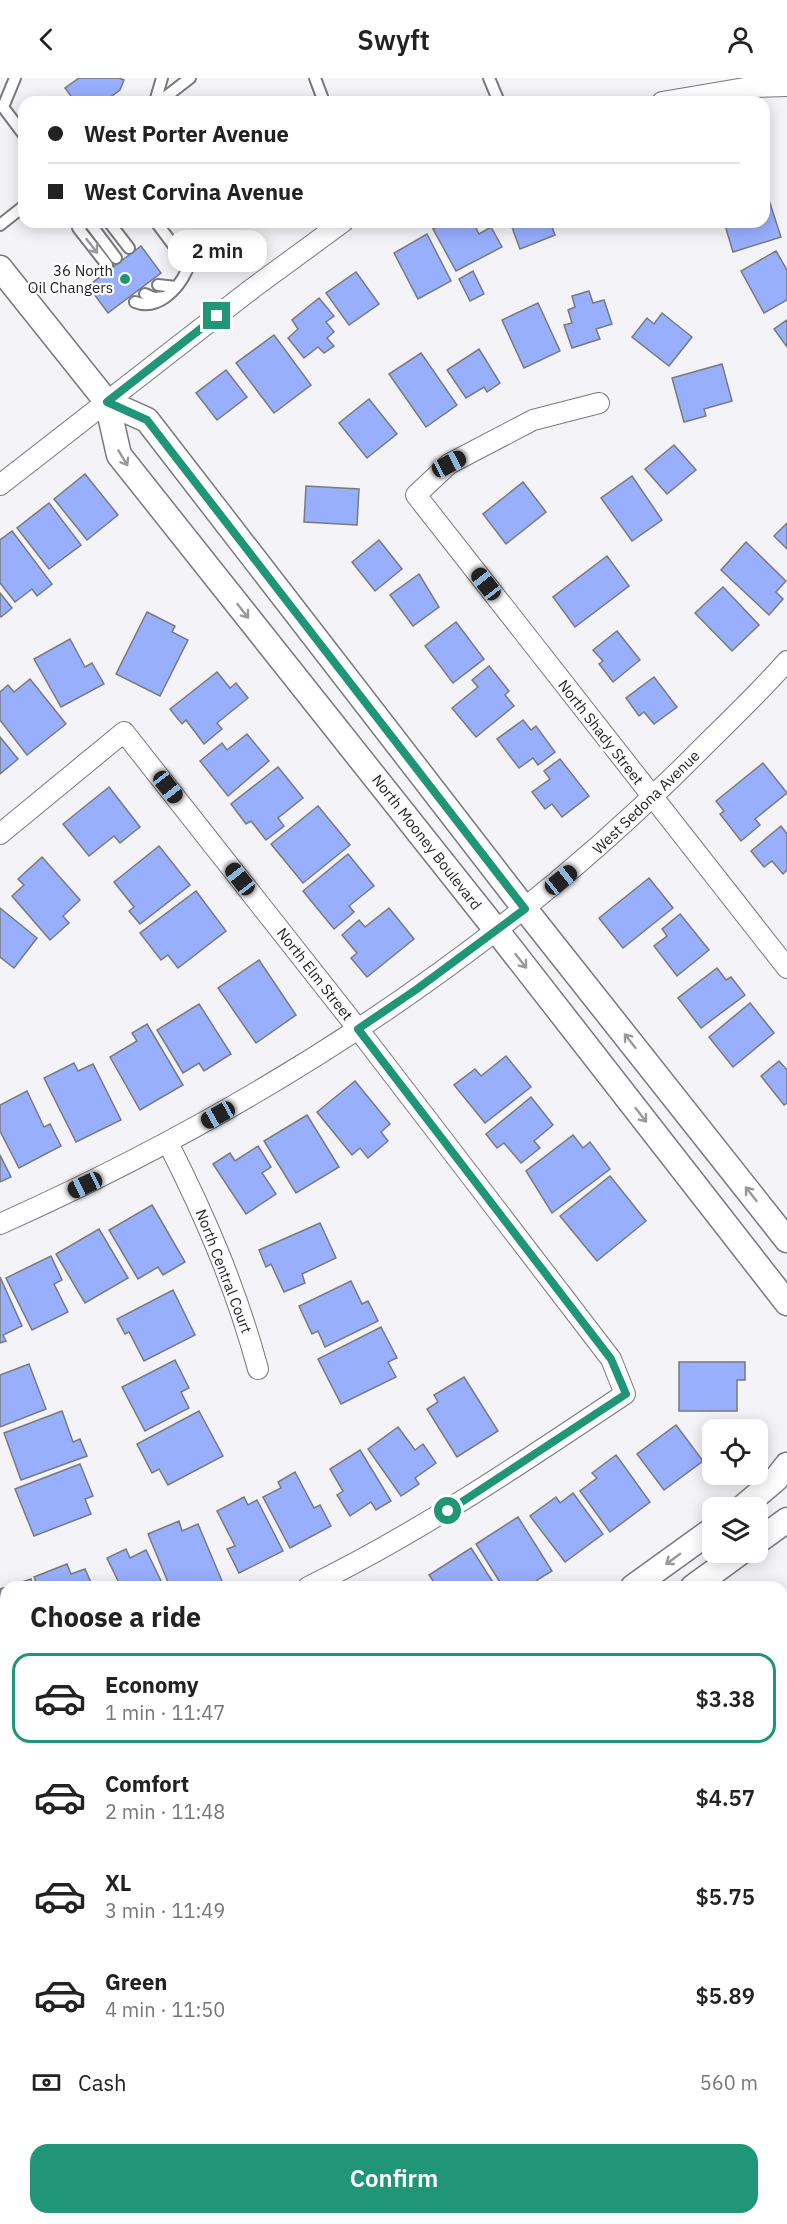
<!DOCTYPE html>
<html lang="en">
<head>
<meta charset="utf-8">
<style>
  body { margin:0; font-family:"IBM Plex Sans",sans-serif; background:#f2f2f2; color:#222; height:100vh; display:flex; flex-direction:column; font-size:22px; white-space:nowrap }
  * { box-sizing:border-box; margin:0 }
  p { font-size:20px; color:#767676 }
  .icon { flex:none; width:33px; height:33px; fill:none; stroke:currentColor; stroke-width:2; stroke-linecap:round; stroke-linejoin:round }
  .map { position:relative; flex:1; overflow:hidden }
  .side { position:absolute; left:0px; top:1503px; width:788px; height:644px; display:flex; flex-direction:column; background:#fff; border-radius:18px 18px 0 0; box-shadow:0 3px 15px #0003 }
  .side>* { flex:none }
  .banner { position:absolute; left:18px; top:18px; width:752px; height:132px; border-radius:18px; box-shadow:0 3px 15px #0003; display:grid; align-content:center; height:132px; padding:0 30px; background:#fff }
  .tools { position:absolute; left:702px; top:1341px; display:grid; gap:12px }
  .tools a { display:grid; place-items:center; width:66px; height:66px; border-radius:12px; background:#fff; box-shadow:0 3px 15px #0003; font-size:30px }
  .end { position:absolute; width:27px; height:27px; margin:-14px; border:8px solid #219578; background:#fff; box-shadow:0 0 0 3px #fff }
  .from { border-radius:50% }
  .bubble { position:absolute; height:42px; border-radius:18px; background:#fff; box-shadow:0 3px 15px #0003; font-size:20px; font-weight:600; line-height:42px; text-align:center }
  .car { position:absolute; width:18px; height:36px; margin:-18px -9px; border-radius:8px; box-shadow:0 0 4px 2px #0007; background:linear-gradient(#222 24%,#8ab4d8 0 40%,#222 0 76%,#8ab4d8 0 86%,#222 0) }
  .banner b { display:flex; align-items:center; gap:21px; height:57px; font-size:22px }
  .banner b+b { border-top:2px solid #e0e0e0 }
  .banner i { width:15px; height:15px; background:#222 }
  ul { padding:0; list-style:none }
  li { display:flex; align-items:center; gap:18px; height:90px; margin:0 12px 9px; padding:0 18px; border:3px solid transparent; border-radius:18px }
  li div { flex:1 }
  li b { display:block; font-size:22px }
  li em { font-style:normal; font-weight:600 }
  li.current { border-color:#219578 }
  li>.icon { width:54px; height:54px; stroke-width:1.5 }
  h2 { padding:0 30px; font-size:27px; line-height:72px }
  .pay { display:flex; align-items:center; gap:15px; height:66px; padding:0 30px; font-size:22px }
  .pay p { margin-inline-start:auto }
  .primary-button { display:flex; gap:12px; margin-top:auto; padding:12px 30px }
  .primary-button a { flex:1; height:69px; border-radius:18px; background:#219578; color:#fff; font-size:24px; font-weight:600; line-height:69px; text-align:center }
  header { display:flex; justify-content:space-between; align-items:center; height:78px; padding:0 30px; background:#fff; font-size:27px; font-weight:600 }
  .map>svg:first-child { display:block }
  .building { fill:#98affe; stroke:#787a7e; stroke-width:1.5 }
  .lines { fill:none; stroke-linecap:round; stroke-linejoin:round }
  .service-casing { stroke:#79787c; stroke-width:14 }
  .minor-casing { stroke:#79787c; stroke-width:22 }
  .tertiary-casing { stroke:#79787c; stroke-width:27 }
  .service { stroke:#fff; stroke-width:10 }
  .minor { stroke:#fff; stroke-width:20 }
  .tertiary { stroke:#fff; stroke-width:24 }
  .oneway { stroke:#9a999a }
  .route { stroke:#219578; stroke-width:8 }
  .poi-dot { fill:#219578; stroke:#fff; stroke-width:2 }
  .labels { text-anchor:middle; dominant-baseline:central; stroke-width:4.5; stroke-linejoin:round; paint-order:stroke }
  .poi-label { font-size:15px; fill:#1e1d1f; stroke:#fff; text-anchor:end }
  .street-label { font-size:15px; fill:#1e1d1f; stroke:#fff }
</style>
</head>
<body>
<header><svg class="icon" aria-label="back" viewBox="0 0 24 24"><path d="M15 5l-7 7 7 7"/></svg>Swyft<svg class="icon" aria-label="person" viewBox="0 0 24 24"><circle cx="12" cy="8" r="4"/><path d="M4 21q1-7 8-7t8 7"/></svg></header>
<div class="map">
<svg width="787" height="2146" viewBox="0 0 787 2146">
  <rect width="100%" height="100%" fill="#f4f3f8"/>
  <g class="building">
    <polygon points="79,0 119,0 124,2 120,12 104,24 75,24 65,10"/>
    <polygon points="764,113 766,113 781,159 733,174 724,144 764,144"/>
    <polygon points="446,144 456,144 458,147 473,144 479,156 491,149 502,169 456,193 433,151"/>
    <polygon points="510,144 550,144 555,157 520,171"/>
    <polygon points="427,156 451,203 418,221 394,175"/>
    <polygon points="141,168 161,195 108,235 88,208"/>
    <polygon points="776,173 787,192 787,222 764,235 741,193"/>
    <polygon points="473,193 484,216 470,223 459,201"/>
    <polygon points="356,194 379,226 349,247 326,215"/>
    <polygon points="589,213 593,225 604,222 612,246 596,251 600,261 572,270 564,247 572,245 568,232 575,229 572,218"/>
    <polygon points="319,220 334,238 326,244 334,254 327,260 334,268 324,275 318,269 304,280 288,260 298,251 292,242"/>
    <polygon points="538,225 560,273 524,290 502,242"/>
    <polygon points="662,235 692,259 669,288 632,259 647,240 654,246"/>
    <polygon points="787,242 787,269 774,251"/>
    <polygon points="274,257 311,307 274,335 236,285"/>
    <polygon points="479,271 500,305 487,314 484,309 466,320 447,292"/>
    <polygon points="421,275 457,327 426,349 389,296"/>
    <polygon points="722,286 732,323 704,331 706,338 684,344 672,300"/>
    <polygon points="226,292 247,319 217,342 196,315"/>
    <polygon points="369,321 397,356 367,380 339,345"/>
    <polygon points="674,367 696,392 667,416 645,391"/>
    <polygon points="85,396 118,437 87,462 54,421"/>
    <polygon points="632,398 662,442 632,463 601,420"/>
    <polygon points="523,404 546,434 506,466 483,436"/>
    <polygon points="306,408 359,411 357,447 304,444"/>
    <polygon points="49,425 81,467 49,491 17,450"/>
    <polygon points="787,445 787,471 774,458"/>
    <polygon points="12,453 52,506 37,518 32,511 15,524 0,505 0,462"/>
    <polygon points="379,462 402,491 375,513 352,484"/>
    <polygon points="746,464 786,503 776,514 783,521 769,537 721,492"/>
    <polygon points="607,478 629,508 575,549 553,519"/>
    <polygon points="419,496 439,529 413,548 390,517"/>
    <polygon points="723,509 759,547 732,573 695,535"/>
    <polygon points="0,515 12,530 1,539 0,538"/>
    <polygon points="147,534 175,548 172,554 188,562 160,618 116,596"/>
    <polygon points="456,544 484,581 453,605 425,568"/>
    <polygon points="617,553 640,582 613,604 599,586 603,583 593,572"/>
    <polygon points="70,561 85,589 92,585 104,606 61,629 34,581"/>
    <polygon points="489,588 509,613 505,617 514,628 476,659 452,630 478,609 472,602"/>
    <polygon points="217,594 230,610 236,605 248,620 217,645 222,651 204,666 186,642 182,646 170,631"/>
    <polygon points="654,599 677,629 654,646 644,634 639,638 626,620"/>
    <polygon points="30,601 66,646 27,677 0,642 0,614 8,607 14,614"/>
    <polygon points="523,642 531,652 536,648 555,674 538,687 533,680 519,690 497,661"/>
    <polygon points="247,656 269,683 228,718 200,683 222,665 227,672"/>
    <polygon points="0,659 18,681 0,696"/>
    <polygon points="560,681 589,718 562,739 552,726 545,731 532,714 550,701 544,693"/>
    <polygon points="763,685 787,715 755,741 760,747 741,763 720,736 724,733 716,723"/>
    <polygon points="278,689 303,720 278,740 284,748 266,762 251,743 246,746 231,726"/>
    <polygon points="109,709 140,749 120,765 114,758 89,778 63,746"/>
    <polygon points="318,728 350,767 303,805 271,766"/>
    <polygon points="781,748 787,756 787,792 783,796 772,783 764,789 751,773"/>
    <polygon points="159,768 190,807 140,846 129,833 134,829 114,804"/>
    <polygon points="348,776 374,808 349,828 354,834 334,851 303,813"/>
    <polygon points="42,779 80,822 63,838 69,845 50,862 12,818 24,807 18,801"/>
    <polygon points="649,800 673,830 623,870 599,840"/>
    <polygon points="196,813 226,853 178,890 168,877 161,882 140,855"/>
    <polygon points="0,830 37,860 14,890 0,879"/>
    <polygon points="389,830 414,861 367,899 351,880 357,875 342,857 359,842 365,849"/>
    <polygon points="680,836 709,872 677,898 654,868 667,858 662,851"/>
    <polygon points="259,882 296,937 256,965 218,910"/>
    <polygon points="717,890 726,902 731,899 745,917 701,950 678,920"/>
    <polygon points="750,925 774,955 733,989 709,959"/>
    <polygon points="199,926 231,976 204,993 199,985 183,995 157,952"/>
    <polygon points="147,946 183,1007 140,1032 110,979 137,963 132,955"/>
    <polygon points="506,978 531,1009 485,1045 454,1007 475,991 481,998"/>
    <polygon points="779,983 787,992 787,1025 784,1027 761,998"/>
    <polygon points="74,985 78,993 93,986 121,1042 76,1064 44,1000"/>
    <polygon points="355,1003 390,1046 381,1054 388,1063 368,1080 360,1070 352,1077 317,1034"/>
    <polygon points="27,1013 44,1049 50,1046 61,1068 19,1090 0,1053 0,1027"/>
    <polygon points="531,1019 553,1047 534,1063 540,1070 521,1085 504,1065 497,1070 486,1056"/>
    <polygon points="307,1037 339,1089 296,1115 264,1063"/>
    <polygon points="573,1057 583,1070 590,1064 610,1091 552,1135 526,1093"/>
    <polygon points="258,1068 271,1089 262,1095 276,1116 246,1136 213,1086 230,1075 235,1083"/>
    <polygon points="0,1077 11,1099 0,1104"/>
    <polygon points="610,1098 646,1143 597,1183 560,1138"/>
    <polygon points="152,1127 185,1184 163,1197 158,1189 138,1201 109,1152"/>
    <polygon points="320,1145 336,1180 302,1196 305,1205 284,1214 271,1186 266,1189 259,1172"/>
    <polygon points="99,1151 128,1200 85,1225 56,1176"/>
    <polygon points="51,1178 62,1202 54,1206 68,1234 32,1252 6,1200"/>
    <polygon points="0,1199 22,1248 3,1257 6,1263 0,1265"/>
    <polygon points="351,1203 362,1226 368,1223 378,1243 325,1269 318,1253 312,1256 299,1228"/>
    <polygon points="173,1212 195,1257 144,1283 129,1254 125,1256 117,1241"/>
    <polygon points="381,1249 397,1280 388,1284 396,1299 341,1326 318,1281"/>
    <polygon points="175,1282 189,1310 181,1314 189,1330 145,1353 122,1309"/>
    <polygon points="679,1284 745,1284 745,1302 737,1302 737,1333 679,1333"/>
    <polygon points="29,1286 46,1331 0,1349 0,1297"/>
    <polygon points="464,1299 498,1353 457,1379 427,1331 438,1324 434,1317"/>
    <polygon points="62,1333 73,1364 80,1361 87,1378 21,1402 4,1355"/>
    <polygon points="199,1333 223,1378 168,1407 159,1391 152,1395 137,1366"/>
    <polygon points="676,1347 703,1383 664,1412 637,1376"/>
    <polygon points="398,1349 415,1372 423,1366 436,1385 415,1400 419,1406 401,1418 368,1371"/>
    <polygon points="360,1372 391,1423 376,1432 371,1424 350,1438 337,1417 343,1413 330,1391"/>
    <polygon points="616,1377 650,1424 610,1454 580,1413 597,1400 592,1395"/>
    <polygon points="80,1386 93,1418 85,1421 91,1436 34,1458 15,1411"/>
    <polygon points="295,1394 314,1430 320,1427 331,1448 290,1470 263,1419 281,1410 278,1404"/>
    <polygon points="573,1415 603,1456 565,1484 530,1438 556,1419 560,1425"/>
    <polygon points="244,1419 248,1427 257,1422 283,1473 239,1495 227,1471 235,1468 217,1433"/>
    <polygon points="518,1439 552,1493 537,1502 540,1509 503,1509 476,1466"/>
    <polygon points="179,1443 182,1453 198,1446 222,1503 208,1509 170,1509 148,1456"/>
    <polygon points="471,1470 496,1509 437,1509 429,1497"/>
    <polygon points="126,1471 130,1480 146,1472 164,1509 121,1509 107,1480"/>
    <polygon points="67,1486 71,1496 85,1491 93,1509 38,1509 34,1499"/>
    <polygon points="31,1501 33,1509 6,1509 4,1582 0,1569 0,1511"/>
    <polygon points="787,1558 787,1618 782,1619 782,1559"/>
    <polygon points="786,1635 787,1696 782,1699 782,1638"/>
    <polygon points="6,1669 6,1744 0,1726 0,1671"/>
    <polygon points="787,1874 787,1921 782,1914 782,1878"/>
    <polygon points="6,1900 6,1957 0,1939 0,1902"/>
    <polygon points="787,2122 787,2146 779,2146 774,2140 782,2140 782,2126"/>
    <polygon points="128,2140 145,2140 149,2146 121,2146"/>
    <polygon points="256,2140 315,2140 308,2146 260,2146"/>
    <polygon points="323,2140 339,2140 343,2146 317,2146"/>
    <polygon points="413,2140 496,2140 500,2146 418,2146"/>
    <polygon points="609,2140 639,2140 633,2146 614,2146"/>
  </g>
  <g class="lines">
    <defs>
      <g id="service">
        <polyline points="15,0 3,29 24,57"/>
        <polyline points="315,0 324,24"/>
        <polyline points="489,0 499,24"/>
        <polyline points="155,24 162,0"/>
        <polyline points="159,24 190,0"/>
        <polyline points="86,144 78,150 107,187"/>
        <polyline points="89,144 116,180"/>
        <polyline points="109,144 129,170"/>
        <polyline points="0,147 24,128"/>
        <polyline points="158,207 176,209"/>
        <polyline points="145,216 154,220 165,219"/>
        <path d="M135 224C157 233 178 212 187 192L183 180 156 144"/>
      </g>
      <g id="minor">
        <polyline points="662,24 751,9 787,8"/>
        <polyline points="599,325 533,342 449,386 416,417 787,890"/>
        <polyline points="0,407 253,210 343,144"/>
        <path d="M0 756 124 654 358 951 611 1281 625 1316C522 1385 420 1454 308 1509"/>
        <path d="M168 1065C206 1140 236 1210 258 1291"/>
        <path d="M0 1146C259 1030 498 876 698 674 728 644 759 615 787 583"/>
        <polyline points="0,1624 6,1622"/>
        <polyline points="782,1834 787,1830"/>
        <polyline points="782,1985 787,1992"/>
        <polyline points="0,2031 6,2028"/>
        <polyline points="782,2071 787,2067"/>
        <polyline points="204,2140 208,2146"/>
        <polyline points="555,2140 559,2146"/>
        <polyline points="687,2146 694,2140"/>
      </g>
      <g id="tertiary">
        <polyline points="0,190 107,324 119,377 497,853 787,1225"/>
        <polyline points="107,324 147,342 525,831 787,1162"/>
        <polyline points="742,1430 776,1401 787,1387"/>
        <polyline points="758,1463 787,1442"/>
        <polyline points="633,1509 712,1452"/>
        <polyline points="693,1509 741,1474"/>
        <polyline points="0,1797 6,1795"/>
        <polyline points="0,1836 6,1834"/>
      </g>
    </defs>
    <use href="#service" class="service-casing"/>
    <use href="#minor" class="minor-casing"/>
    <use href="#tertiary" class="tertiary-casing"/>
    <use href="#service" class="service"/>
    <use href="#minor" class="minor"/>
    <use href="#tertiary" class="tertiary"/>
  </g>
  <defs><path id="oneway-shaft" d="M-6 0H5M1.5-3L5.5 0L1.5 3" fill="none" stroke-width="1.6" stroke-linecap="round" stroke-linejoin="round" transform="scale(1.5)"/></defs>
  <g class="oneway">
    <use href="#oneway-shaft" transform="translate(92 168) rotate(52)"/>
    <use href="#oneway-shaft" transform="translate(123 380) rotate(59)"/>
    <use href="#oneway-shaft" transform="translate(243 533) rotate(52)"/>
    <use href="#oneway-shaft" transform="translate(521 883) rotate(52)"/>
    <use href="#oneway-shaft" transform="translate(630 963) rotate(-128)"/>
    <use href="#oneway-shaft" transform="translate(641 1037) rotate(52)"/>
    <use href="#oneway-shaft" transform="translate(751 1116) rotate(-128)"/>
    <use href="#oneway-shaft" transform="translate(673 1481) rotate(144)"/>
  </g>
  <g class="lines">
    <polyline class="route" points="217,238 107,324 147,342 525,831 417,911 358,951 611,1281 626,1316 448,1433"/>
  </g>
  <circle class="poi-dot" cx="125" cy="201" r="6"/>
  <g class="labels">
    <g class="poi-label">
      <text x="113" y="192">36 North<tspan x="113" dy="17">Oil Changers</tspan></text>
    </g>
    <g class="street-label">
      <text transform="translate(601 654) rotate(52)">North Shady Street</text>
      <text transform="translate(646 724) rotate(-44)">West Sedona Avenue</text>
      <text transform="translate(427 764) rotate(52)">North Mooney Boulevard</text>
      <text transform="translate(315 896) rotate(52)">North Elm Street</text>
      <text transform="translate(224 1193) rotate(69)">North Central Court</text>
    </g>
  </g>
</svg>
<div class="tools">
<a><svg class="icon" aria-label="locate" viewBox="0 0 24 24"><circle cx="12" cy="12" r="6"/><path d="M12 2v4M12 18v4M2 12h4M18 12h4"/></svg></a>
<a><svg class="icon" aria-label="layers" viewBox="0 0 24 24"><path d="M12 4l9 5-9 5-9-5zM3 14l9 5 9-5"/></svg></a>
</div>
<i class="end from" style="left:448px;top:1433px"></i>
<i class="end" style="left:217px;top:238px"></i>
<div class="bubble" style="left:168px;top:152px;width:99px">2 min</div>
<i class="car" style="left:449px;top:386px;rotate:62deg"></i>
<i class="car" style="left:486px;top:506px;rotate:322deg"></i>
<i class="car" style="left:168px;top:709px;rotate:142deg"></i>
<i class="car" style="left:240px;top:801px;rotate:322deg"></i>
<i class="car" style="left:561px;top:802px;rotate:51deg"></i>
<i class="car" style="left:218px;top:1037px;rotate:241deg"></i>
<i class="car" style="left:85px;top:1107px;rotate:245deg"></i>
<div class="banner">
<b><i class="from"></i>West Porter Avenue</b>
<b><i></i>West Corvina Avenue</b>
</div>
<section class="side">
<h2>Choose a ride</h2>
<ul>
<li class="current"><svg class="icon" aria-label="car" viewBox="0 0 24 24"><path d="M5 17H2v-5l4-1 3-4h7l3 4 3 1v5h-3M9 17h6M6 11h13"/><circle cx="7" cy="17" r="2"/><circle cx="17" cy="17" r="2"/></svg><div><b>Economy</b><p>1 min · 11:47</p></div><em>$3.38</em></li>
<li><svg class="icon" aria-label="car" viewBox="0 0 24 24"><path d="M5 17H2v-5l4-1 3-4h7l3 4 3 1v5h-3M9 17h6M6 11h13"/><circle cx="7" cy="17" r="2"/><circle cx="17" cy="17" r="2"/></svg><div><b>Comfort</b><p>2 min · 11:48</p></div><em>$4.57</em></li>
<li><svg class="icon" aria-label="car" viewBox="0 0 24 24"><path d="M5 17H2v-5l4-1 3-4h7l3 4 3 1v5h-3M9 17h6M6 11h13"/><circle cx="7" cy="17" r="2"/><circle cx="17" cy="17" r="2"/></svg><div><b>XL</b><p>3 min · 11:49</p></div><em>$5.75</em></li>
<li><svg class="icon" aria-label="car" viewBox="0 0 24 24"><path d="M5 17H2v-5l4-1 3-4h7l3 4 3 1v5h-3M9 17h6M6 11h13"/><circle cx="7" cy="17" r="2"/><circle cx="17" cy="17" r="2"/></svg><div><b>Green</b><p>4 min · 11:50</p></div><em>$5.89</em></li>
</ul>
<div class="pay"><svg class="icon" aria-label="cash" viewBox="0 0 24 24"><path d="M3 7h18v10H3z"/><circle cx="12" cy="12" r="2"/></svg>Cash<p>560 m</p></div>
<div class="primary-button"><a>Confirm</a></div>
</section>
</div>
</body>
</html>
